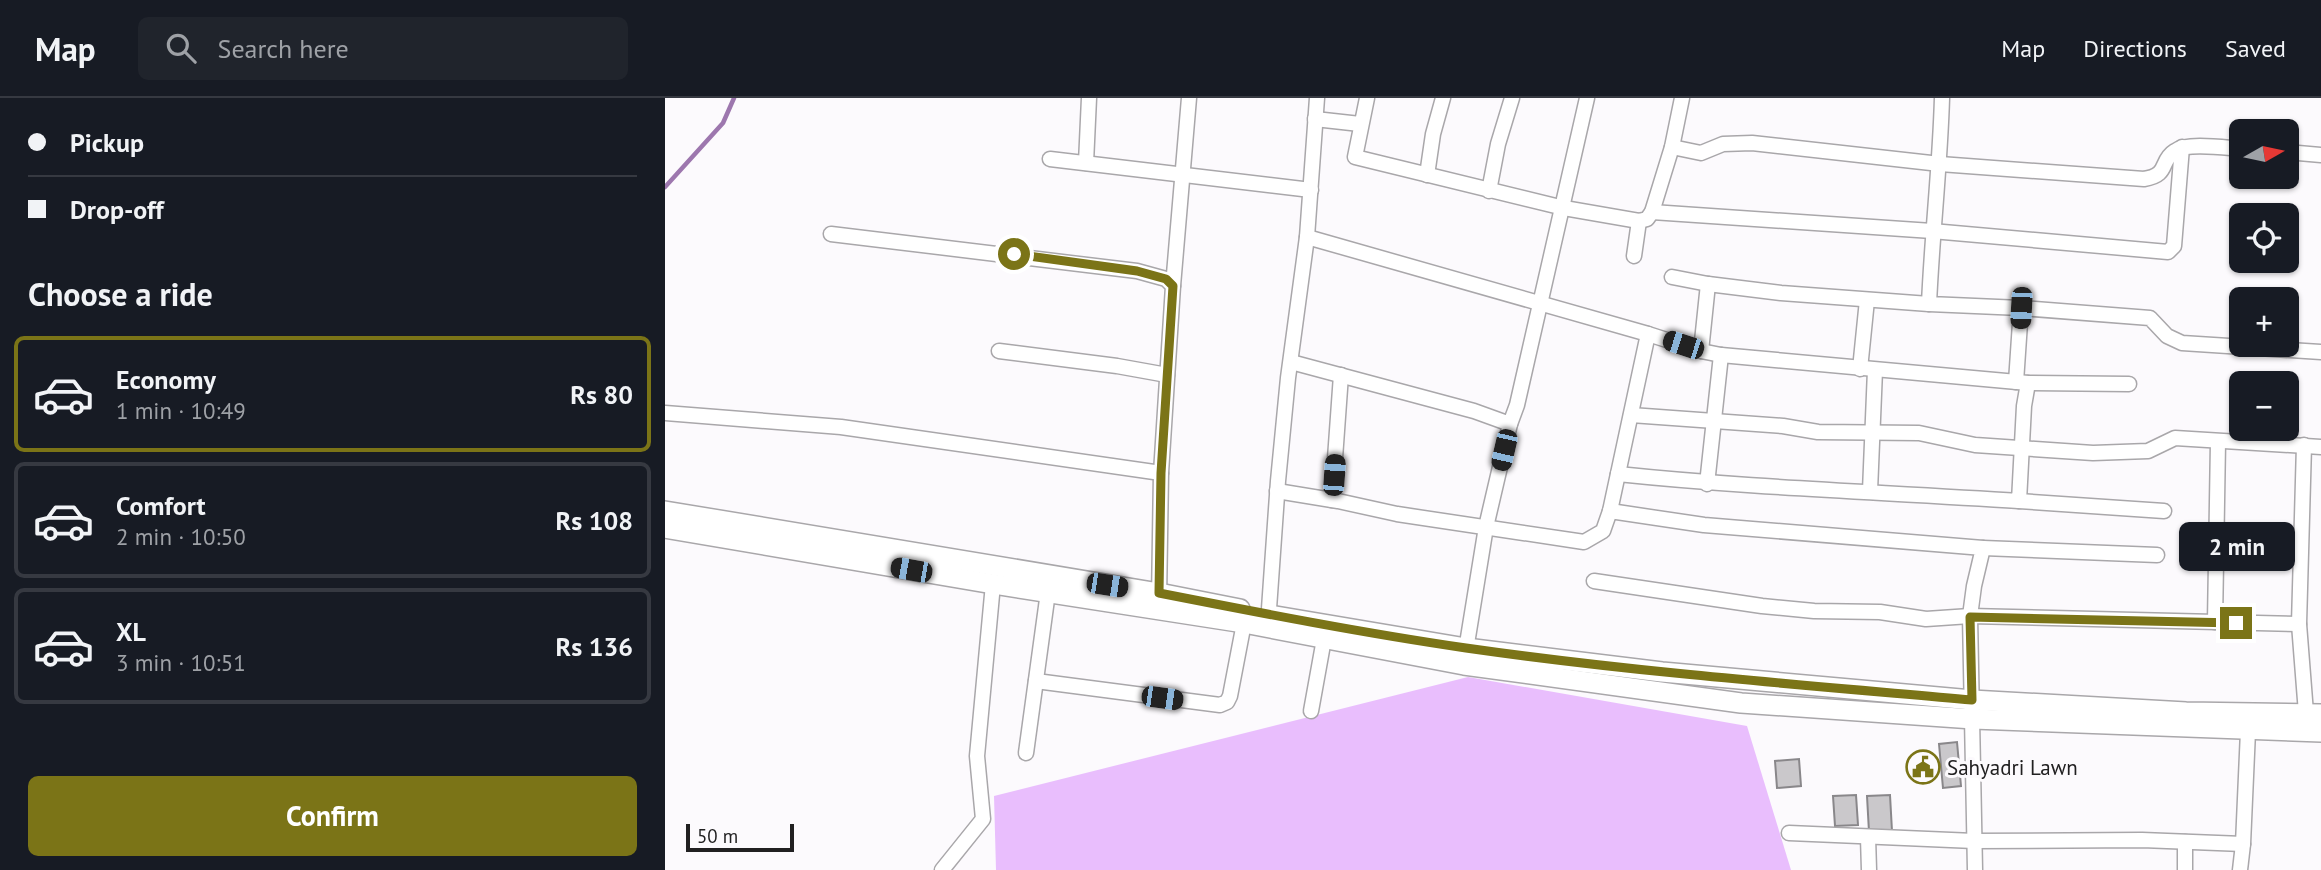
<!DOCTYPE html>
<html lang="en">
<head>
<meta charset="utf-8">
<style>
  body { margin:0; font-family:"PT Sans",sans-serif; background:#20242c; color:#f1f3f6; height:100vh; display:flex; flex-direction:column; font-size:26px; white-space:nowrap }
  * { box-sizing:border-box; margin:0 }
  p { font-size:23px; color:#9ea1a6 }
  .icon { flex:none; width:38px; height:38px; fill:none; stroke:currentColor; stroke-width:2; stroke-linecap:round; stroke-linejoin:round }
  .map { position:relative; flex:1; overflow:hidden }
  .details { display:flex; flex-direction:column; background:#171b24; width:665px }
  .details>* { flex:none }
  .top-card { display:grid; align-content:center; height:154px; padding:0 28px; background:#171b24 }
  .needle { width:46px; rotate:81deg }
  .tools { position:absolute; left:1564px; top:21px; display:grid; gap:14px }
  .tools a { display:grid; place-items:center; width:70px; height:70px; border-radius:10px; background:#171b24; box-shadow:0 2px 5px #0004; font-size:35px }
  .scale { position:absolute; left:21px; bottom:18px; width:108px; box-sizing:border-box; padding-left:7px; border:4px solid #212021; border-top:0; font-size:19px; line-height:24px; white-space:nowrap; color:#212021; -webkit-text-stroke:5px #fcfafd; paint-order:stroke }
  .end { position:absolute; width:32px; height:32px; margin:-16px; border:9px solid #7b7417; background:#fff; box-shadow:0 0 0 4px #fff }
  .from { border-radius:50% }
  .bubble { position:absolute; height:49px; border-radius:10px; background:#171b24; box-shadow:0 2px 5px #0004; font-size:23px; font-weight:700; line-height:49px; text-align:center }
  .car { position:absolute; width:21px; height:42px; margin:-21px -10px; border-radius:9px; box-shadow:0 0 5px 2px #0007; background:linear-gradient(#222 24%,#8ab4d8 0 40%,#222 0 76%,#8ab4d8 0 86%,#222 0) }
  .top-card b { display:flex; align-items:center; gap:24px; height:66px; font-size:26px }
  .top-card b+b { border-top:2px solid #363941 }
  .top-card i { width:18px; height:18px; background:#f1f3f6 }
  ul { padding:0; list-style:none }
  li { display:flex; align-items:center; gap:21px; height:116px; margin:0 14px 10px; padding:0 14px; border:4px solid #363941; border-radius:10px }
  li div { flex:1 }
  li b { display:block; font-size:26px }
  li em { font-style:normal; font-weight:700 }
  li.on { border-color:#7b7417 }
  li>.icon { width:63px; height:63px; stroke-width:1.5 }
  h2 { padding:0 28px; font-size:32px; line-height:84px }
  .primary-button { display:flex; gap:14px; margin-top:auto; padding:14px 28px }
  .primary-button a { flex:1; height:80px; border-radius:10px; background:#7b7417; color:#fff; font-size:28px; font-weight:700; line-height:80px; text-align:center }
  header { display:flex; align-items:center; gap:42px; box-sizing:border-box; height:98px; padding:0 35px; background:#171b24; border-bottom:2px solid #363941 }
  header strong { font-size:33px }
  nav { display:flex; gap:38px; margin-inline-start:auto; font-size:24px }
  .search { width:490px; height:63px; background:#20242c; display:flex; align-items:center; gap:18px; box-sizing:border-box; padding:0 24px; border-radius:10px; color:#9ea1a6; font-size:26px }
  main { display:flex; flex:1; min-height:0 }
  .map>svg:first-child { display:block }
  .green { fill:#e9befd }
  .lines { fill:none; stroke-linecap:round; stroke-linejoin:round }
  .stream { stroke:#9d77ae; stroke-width:4.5 }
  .building { fill:#cac8cb; stroke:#89878a; stroke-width:2 }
  .street-casing { stroke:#a9a7aa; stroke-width:17 }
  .secondary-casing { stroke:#a9a7aa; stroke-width:22 }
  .street { stroke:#fff; stroke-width:14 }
  .secondary { stroke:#fff; stroke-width:19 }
  .route { stroke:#7b7417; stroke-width:9 }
  .labels { text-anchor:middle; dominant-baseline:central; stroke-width:6; stroke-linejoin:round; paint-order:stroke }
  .poi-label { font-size:21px; fill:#212021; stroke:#fcfafd; text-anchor:start }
</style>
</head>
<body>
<header>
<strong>Map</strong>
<div class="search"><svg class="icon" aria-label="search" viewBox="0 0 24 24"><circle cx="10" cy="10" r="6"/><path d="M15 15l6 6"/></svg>Search here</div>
<nav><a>Map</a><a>Directions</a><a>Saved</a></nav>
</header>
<main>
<section class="details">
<div class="top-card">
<b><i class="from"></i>Pickup</b>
<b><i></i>Drop-off</b>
</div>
<h2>Choose a ride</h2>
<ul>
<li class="on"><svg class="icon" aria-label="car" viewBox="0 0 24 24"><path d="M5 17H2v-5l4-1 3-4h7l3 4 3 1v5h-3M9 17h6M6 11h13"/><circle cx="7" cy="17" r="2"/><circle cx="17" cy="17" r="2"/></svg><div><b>Economy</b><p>1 min · 10:49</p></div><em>Rs 80</em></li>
<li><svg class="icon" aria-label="car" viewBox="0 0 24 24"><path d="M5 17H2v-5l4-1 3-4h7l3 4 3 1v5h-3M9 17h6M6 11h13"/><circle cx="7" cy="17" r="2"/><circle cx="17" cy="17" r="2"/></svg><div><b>Comfort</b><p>2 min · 10:50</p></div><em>Rs 108</em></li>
<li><svg class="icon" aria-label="car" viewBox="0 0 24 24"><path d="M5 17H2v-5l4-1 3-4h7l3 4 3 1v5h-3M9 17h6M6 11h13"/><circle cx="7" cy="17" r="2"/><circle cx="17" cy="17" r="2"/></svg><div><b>XL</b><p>3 min · 10:51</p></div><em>Rs 136</em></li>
</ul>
<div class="primary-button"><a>Confirm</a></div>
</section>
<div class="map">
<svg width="1656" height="772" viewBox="0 0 1656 772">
  <rect width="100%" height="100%" fill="#fcfafd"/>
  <polygon class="green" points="803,579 1082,628 1126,772 331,772 329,698"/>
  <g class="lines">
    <polyline class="stream" points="0,89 58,25 69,0"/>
  </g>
  <g class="building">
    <polygon points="1292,644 1296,688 1278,690 1274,646"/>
    <polygon points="1134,661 1136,688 1112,690 1110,663"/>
    <polygon points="1191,697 1193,727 1170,728 1168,698"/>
    <polygon points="1225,697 1227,733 1204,734 1202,698"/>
  </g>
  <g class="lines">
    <defs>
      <g id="street">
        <polyline points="702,0 690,59 899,110 974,123 982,121 987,114 1007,49 1017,0"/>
        <path d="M1277 0C1275 69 1267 137 1264 206L1356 210"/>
        <polyline points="650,21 695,26"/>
        <path d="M1007 49 1036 55 1058 46 1087 45 1275 66 1479 81C1505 77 1494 63 1510 53 1522 44 1561 50 1577 51"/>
        <polyline points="1622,54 1656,57"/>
        <polyline points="385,61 646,92"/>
        <polyline points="421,65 424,0"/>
        <polyline points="762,77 768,36 778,0"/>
        <polyline points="824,93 833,46 847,0"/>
        <polyline points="987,114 1267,133 1503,154 1509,148 1517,49"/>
        <polyline points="166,136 472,173 501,181 508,188 496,375 494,502"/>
        <polyline points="969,158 974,123"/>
        <polyline points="1007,179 1043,186 1116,195 1264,206"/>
        <polyline points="508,188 524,0"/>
        <polyline points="983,236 1036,253 1056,257 1363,285 1464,286"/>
        <polyline points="334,253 452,268 502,277"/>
        <polyline points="1036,253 1043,186"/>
        <polyline points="626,264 809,313 845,326 852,307 922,0"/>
        <polyline points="1195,271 1202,202"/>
        <polyline points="1351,284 1356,210 1485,220 1502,238 1517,245 1656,254"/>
        <polyline points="0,315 176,329 496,375"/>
        <polyline points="966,317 1118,328 1153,334 1254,335 1310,347 1428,355 1483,353 1510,340 1656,349"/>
        <polyline points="1639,347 1634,526 1641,615"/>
        <path d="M953 376C1086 390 1220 394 1354 403L1359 308 1363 285"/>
        <polyline points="1042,386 1056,257"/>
        <polyline points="612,393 673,403 732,416 919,444 938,433 945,413 983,236 642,139"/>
        <polyline points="1205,393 1210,272"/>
        <polyline points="667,402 676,277"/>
        <polyline points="1354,403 1499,413"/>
        <polyline points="945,413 1039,427 1318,450 1309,488 1305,518 1310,772"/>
        <polyline points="1318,450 1492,457"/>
        <polyline points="929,483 1097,508 1149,513 1215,514 1261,521 1305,518 1634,526"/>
        <polyline points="1550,524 1553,344"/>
        <polyline points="603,525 613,383 623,280 642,139 652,0"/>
        <polyline points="800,558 821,429 845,326"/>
        <polyline points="371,583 555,607 562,604 565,598 579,525"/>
        <polyline points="646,613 659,541"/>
        <polyline points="361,655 383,494"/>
        <polyline points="1124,735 1309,743 1477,742 1578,746 1583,633"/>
        <polyline points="1203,739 1204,772"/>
        <polyline points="277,772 318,721 312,658 328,486"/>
        <polyline points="1520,772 1520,744"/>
        <polyline points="1575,772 1578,746"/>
      </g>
      <g id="secondary">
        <polyline points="0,413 494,495 575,511"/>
        <polyline points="0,430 328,486 579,525 799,567 1076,605 1308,621 1656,634"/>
        <polyline points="605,517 801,550 997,574 1307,602 1521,614 1656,616"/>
      </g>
    </defs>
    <use href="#street" class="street-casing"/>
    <use href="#secondary" class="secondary-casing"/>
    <use href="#street" class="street"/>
    <use href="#secondary" class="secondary"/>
  </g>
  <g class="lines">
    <path class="route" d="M349 156 472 173 501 181 508 188 496 375 494 495C596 515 698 535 801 550 969 574 1138 587 1307 602L1305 519 1571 525"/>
  </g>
  <defs>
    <symbol id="civic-ring" viewBox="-11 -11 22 22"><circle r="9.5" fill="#fcfafd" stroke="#7b7417" stroke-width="1.5"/><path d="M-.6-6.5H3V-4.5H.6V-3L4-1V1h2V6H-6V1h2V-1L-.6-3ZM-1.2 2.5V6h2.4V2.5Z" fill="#7b7417"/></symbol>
  </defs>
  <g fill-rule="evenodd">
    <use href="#civic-ring" x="1239" y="650" width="38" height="38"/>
  </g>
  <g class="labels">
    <g class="poi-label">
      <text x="1282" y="669">Sahyadri Lawn</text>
    </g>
  </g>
</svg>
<div class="tools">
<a><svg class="needle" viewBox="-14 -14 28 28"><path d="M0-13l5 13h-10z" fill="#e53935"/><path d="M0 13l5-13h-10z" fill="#9ea1a6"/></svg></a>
<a><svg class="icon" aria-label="locate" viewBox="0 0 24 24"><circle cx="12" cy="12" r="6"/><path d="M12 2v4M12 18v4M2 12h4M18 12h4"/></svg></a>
<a>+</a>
<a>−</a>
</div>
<div class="scale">50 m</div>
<i class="end from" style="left:349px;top:156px"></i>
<i class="end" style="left:1571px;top:525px"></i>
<div class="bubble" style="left:1514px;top:424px;width:116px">2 min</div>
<i class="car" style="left:1356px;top:210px;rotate:183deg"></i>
<i class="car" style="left:1018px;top:247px;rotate:288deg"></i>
<i class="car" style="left:839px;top:352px;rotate:193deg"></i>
<i class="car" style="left:669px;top:377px;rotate:4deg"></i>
<i class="car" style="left:246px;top:472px;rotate:280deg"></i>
<i class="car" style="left:442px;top:487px;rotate:99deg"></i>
<i class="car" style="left:497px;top:600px;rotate:98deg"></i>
</div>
</main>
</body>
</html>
